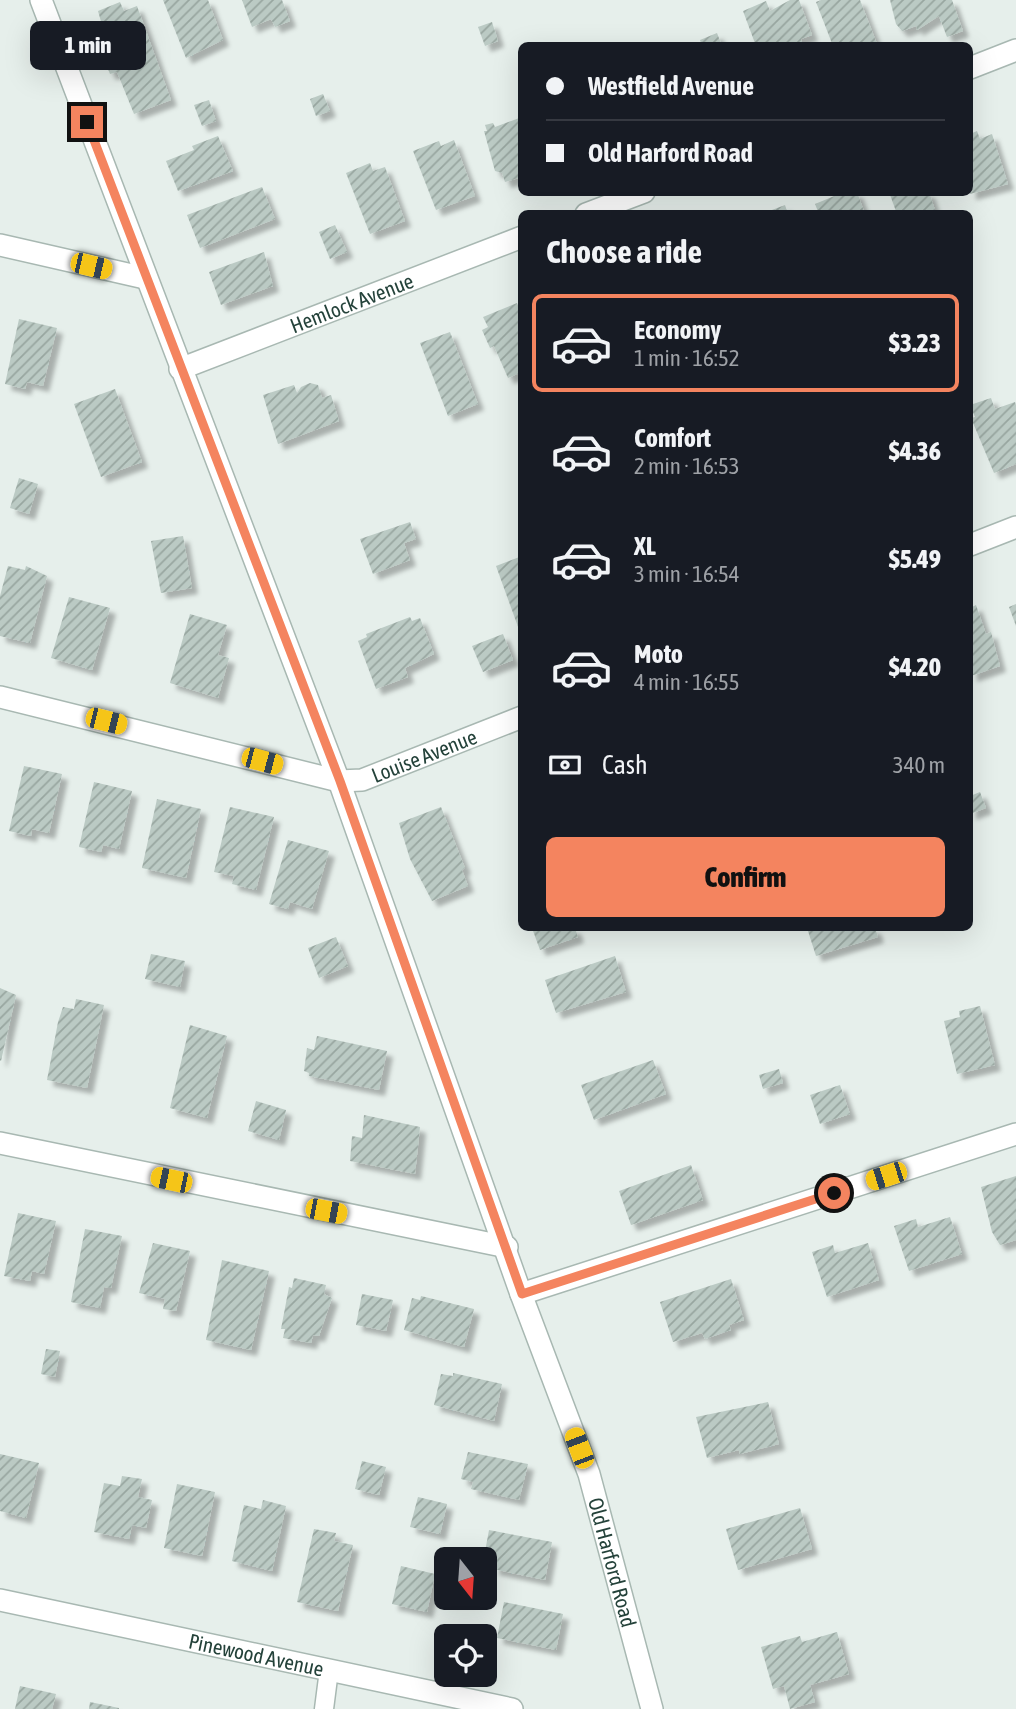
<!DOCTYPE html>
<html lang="en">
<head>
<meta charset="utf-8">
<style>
  body { margin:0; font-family:"Asap Condensed",sans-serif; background:#242831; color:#f1f3f6; height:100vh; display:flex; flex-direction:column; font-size:26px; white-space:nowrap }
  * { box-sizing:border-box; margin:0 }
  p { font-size:23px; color:#9ea1a6 }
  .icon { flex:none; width:38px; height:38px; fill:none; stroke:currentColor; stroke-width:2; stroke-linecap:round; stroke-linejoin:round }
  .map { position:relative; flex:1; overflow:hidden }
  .drawer { position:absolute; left:518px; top:210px; width:455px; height:721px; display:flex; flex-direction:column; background:#171b24; border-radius:10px; box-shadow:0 7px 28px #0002 }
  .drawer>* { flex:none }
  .hud { position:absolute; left:518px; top:42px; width:455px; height:154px; border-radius:10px; box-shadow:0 7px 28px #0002; display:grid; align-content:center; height:154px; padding:0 28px; background:#171b24 }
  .needle { width:46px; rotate:163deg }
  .buttons { position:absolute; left:434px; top:1547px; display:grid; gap:14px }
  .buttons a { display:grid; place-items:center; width:63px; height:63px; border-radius:10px; background:#171b24; box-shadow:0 7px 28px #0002; font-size:35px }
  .end { position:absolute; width:32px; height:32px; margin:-16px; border:9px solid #f4845f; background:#111; box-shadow:0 0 0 4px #111 }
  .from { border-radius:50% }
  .bubble { position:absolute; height:49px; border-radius:10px; background:#171b24; box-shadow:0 7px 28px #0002; font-size:23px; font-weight:800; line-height:49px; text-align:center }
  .car { position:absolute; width:21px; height:42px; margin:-21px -10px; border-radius:9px; box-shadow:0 0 5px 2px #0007; background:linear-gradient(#f5c518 24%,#345 0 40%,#f5c518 0 76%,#345 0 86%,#f5c518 0) }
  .hud b { display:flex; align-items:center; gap:24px; height:66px; font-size:26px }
  .hud b+b { border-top:2px solid #363941 }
  .hud i { width:18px; height:18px; background:#f1f3f6 }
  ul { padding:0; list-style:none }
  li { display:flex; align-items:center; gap:21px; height:98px; margin:0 14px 10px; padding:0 14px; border:4px solid transparent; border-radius:10px }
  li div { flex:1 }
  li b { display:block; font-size:26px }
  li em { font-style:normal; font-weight:800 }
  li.selected { border-color:#f4845f }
  li>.icon { width:63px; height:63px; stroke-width:1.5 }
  h2 { padding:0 28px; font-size:32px; line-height:84px }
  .pay { display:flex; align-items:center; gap:18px; height:77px; padding:0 28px; font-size:26px }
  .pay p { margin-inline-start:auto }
  .primary-button { display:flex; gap:14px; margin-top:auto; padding:14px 28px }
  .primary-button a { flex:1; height:80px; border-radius:10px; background:#f4845f; color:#111; font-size:28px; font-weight:800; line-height:80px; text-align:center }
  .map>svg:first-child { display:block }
  .building { fill:url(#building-hatch); filter:url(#shadow) }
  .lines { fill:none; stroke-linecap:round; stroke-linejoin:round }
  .service-casing { stroke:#a8b8b2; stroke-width:21 }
  .minor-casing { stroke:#a8b8b2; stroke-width:24 }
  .tertiary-casing { stroke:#a8b8b2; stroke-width:24 }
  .service { stroke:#fff; stroke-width:18 }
  .minor { stroke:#fff; stroke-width:21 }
  .tertiary { stroke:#fff; stroke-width:21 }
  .route { stroke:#f4845f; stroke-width:9 }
  .labels { text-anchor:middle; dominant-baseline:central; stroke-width:7; stroke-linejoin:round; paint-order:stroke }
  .street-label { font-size:21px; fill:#24423a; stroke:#f7fbf9 }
</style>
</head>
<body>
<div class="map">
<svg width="1016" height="1709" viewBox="0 0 1016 1709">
  <defs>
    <pattern id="building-hatch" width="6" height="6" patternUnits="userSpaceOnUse" patternTransform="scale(1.75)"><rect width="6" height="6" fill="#bbcac4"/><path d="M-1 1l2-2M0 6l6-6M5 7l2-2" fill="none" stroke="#98a6a0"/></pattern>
    <filter id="shadow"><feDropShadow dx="6" dy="6" stdDeviation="2" flood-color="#0004"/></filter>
  </defs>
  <rect width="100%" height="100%" fill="#e6efeb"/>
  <g class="building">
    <polygon points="163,0 208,0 223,40 186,58"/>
    <polygon points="242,0 282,0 290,21 275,27 271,19 252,27"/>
    <polygon points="790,0 799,0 812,35 801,39 803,46 756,46 743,11 766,1 770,11"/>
    <polygon points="821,0 860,0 877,44 833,46 816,2"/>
    <polygon points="890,0 952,0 963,31 947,37 939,16 917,30 916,26 902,31 896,24"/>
    <polygon points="120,2 124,11 137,6 171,100 134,114 117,72 110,74 97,42 106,39 98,11"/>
    <polygon points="492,22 498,41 485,46 478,27"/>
    <polygon points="717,33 722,46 702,46 700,40"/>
    <polygon points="323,94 330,111 316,116 310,99"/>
    <polygon points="209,100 216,121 202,126 194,105"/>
    <polygon points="522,117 522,177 505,182 502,173 495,171 484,131 487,131 485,125 493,123 495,127"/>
    <polygon points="977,131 980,139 992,134 1008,184 970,194 970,134"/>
    <polygon points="218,136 233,171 178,191 166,161 194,150 192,146"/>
    <polygon points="454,140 475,196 436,210 413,151 439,141 441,146"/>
    <polygon points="370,163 373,171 385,167 405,221 370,234 346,173"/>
    <polygon points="262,187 275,219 200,248 187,215"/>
    <polygon points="844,192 857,192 865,214 819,214 815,204"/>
    <polygon points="889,192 929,192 935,210 925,214 897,214"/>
    <polygon points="785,205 788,214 764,214 764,213"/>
    <polygon points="335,225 347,252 330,259 319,232"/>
    <polygon points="264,252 273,286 221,305 209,272"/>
    <polygon points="517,303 522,314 522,372 508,378 494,346 490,348 482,330 488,327 483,317"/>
    <polygon points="19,319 57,328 43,386 27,382 25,389 5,384"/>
    <polygon points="450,332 478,404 448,416 420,343"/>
    <polygon points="310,383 318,385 322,398 331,395 339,421 278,444 263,395 294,385 297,393 301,387"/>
    <polygon points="115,389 142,462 101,477 74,404"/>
    <polygon points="991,398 995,409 1015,402 1016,405 1016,464 994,473 971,418 975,417 970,405"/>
    <polygon points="19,478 38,484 29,514 10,508"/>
    <polygon points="410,522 416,539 404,543 410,560 373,574 360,539"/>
    <polygon points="183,536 192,588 161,593 151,541"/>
    <polygon points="522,556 522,635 521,635 496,566"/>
    <polygon points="8,566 25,570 26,566 47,576 30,643 0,636 0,596"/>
    <polygon points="69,597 110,608 92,670 51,658"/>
    <polygon points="1016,604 1016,626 1009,607"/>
    <polygon points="976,605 986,634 991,632 1000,666 971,676 970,608"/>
    <polygon points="190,614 227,625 218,655 229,658 218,698 170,683"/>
    <polygon points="410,617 412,621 420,618 434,654 405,668 408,677 376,689 358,641 367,637 366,634"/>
    <polygon points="503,634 513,660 483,672 472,646"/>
    <polygon points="24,766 62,774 49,833 32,829 31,836 9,831"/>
    <polygon points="94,782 132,791 119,849 103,845 101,852 79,847"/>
    <polygon points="980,792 986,808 970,814 970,796"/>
    <polygon points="157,799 201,809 186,878 142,868"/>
    <polygon points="230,807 274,817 256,890 232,884 234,876 214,872"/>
    <polygon points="441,807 465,868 462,870 468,886 432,901 410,859 399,823"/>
    <polygon points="288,840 329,851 312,909 290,902 288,909 269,904"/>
    <polygon points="532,928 575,928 578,937 540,950"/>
    <polygon points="807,928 875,928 878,937 816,956"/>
    <polygon points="336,937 348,966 319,978 308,948"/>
    <polygon points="151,954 185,961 180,987 145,979"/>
    <polygon points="615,956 626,992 556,1013 545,980"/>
    <polygon points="0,988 16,995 1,1061 0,1060"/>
    <polygon points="76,999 104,1005 87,1088 47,1080 58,1022 63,1007 74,1009"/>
    <polygon points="980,1006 995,1065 957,1074 944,1021 960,1017 959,1011"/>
    <polygon points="190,1025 227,1036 207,1118 170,1108"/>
    <polygon points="317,1036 387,1051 379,1090 309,1076 309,1073 304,1071 307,1048 314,1050"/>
    <polygon points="653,1060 666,1094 594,1120 581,1085"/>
    <polygon points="779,1069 783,1083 763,1089 759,1075"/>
    <polygon points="840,1085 850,1114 820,1124 810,1095"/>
    <polygon points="256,1101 286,1110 279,1140 248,1131"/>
    <polygon points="364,1115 420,1127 415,1174 350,1161 352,1136 362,1138"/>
    <polygon points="691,1165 703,1200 631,1225 619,1191"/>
    <polygon points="1016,1176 1016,1240 1000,1245 992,1232 981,1187"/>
    <polygon points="18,1213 56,1221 44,1274 32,1271 30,1281 4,1276"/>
    <polygon points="950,1217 962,1254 909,1271 894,1226 916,1219 918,1227"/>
    <polygon points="85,1229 122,1236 111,1288 104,1287 100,1308 71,1302"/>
    <polygon points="153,1243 190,1251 176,1311 163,1309 165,1299 139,1293"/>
    <polygon points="868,1243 879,1280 827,1297 812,1252 833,1245 835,1253"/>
    <polygon points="222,1260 269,1271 251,1350 206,1340"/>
    <polygon points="294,1278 326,1285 324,1294 332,1298 319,1336 313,1335 311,1343 283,1338 285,1329 281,1329 289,1287 292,1288"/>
    <polygon points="731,1279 744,1320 729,1325 731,1330 705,1339 702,1333 673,1342 660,1302"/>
    <polygon points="362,1294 393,1300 386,1331 356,1325"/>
    <polygon points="421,1296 474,1309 464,1347 404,1330 412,1298 420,1300"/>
    <polygon points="46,1349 60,1351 55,1377 41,1374"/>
    <polygon points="453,1373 502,1384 494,1421 434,1405 441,1374 453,1376"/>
    <polygon points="768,1402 779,1444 740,1454 739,1450 707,1458 696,1417"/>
    <polygon points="468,1452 528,1464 519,1500 471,1489 473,1482 461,1479"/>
    <polygon points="0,1454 39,1463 26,1518 0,1511"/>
    <polygon points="362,1461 386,1467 379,1495 355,1489"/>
    <polygon points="122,1476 142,1479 138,1497 152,1500 146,1528 132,1525 129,1539 94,1532 104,1483 120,1486"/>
    <polygon points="177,1484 215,1492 202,1556 164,1548"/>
    <polygon points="418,1497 447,1504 440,1534 410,1527"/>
    <polygon points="263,1500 286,1506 272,1571 232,1561 244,1505 261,1509"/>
    <polygon points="800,1508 812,1549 738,1570 726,1529"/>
    <polygon points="314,1529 336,1533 334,1541 353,1545 338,1611 297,1602"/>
    <polygon points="489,1530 552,1542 545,1580 493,1569 495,1559 484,1557"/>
    <polygon points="401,1566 435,1574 427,1612 392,1604"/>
    <polygon points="504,1602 563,1614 556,1650 497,1638"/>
    <polygon points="837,1632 849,1674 810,1685 815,1702 790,1709 784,1686 773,1689 761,1647 800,1636 802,1642"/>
    <polygon points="20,1686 56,1694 52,1709 15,1709"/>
    <polygon points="90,1702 119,1708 119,1709 89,1709"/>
  </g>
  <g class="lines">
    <defs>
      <polyline id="service" points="324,1709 329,1670"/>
      <g id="minor">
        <polyline points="970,68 1016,50"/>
        <polyline points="586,214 644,192"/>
        <polyline points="0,245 145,278"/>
        <path id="s1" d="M180 369 522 237"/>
        <polyline points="970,545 1016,527"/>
        <path id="s2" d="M0 697 339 781 362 780 522 717"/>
        <polyline points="0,1143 507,1247"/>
        <polyline points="521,1294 1016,1134"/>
        <path id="s3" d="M0 1600 512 1709"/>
      </g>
      <g id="tertiary">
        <path id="s4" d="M41 0 339 781 521 1294 589 1474 652 1709"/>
      </g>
    </defs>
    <use href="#service" class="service-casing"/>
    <use href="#minor" class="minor-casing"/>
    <use href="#tertiary" class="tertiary-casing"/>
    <use href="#service" class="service"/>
    <use href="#minor" class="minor"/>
    <use href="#tertiary" class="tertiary"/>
  </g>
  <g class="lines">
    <polyline class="route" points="87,122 340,781 522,1294 834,1193"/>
  </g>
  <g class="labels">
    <g class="street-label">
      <text stroke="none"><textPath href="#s1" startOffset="184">Hemlock Avenue</textPath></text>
      <text stroke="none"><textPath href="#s2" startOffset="439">Louise Avenue</textPath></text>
      <text stroke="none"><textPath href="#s4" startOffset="1664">Old Harford Road</textPath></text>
      <text stroke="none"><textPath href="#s3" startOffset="262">Pinewood Avenue</textPath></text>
    </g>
  </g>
</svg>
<div class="buttons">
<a><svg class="needle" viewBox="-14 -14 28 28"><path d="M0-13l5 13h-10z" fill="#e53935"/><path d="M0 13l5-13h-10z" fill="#9ea1a6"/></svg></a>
<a><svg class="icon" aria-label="locate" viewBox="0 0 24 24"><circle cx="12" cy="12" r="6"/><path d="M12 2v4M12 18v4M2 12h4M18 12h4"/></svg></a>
</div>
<i class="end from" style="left:834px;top:1193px"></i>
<i class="end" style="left:87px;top:122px"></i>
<div class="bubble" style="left:30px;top:21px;width:116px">1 min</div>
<i class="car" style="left:91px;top:266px;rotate:103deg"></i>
<i class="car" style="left:106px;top:721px;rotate:104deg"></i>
<i class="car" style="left:262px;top:761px;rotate:105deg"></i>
<i class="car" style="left:886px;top:1176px;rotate:252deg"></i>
<i class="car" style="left:171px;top:1180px;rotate:282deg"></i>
<i class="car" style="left:326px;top:1211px;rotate:101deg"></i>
<i class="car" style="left:579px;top:1448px;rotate:339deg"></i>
<div class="hud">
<b><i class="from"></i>Westfield Avenue</b>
<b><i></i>Old Harford Road</b>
</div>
<section class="drawer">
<h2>Choose a ride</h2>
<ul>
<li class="selected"><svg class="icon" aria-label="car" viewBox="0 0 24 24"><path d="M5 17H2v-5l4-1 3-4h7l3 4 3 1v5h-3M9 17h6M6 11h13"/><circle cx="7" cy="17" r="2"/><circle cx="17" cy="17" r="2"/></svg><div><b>Economy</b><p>1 min · 16:52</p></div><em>$3.23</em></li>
<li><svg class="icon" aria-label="car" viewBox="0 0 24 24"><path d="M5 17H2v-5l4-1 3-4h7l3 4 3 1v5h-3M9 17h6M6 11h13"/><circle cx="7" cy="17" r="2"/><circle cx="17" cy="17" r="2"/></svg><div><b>Comfort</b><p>2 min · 16:53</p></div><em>$4.36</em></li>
<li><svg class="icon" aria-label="car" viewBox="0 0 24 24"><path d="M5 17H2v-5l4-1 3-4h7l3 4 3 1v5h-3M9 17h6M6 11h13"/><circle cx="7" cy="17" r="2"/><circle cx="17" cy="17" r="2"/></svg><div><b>XL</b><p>3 min · 16:54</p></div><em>$5.49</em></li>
<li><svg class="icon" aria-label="car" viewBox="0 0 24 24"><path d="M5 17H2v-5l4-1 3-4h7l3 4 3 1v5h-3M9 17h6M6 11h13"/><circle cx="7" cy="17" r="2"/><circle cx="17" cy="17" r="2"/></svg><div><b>Moto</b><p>4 min · 16:55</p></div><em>$4.20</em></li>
</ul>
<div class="pay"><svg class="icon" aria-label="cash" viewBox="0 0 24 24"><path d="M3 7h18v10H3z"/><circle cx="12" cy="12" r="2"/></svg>Cash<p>340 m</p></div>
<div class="primary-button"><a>Confirm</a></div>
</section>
</div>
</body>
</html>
